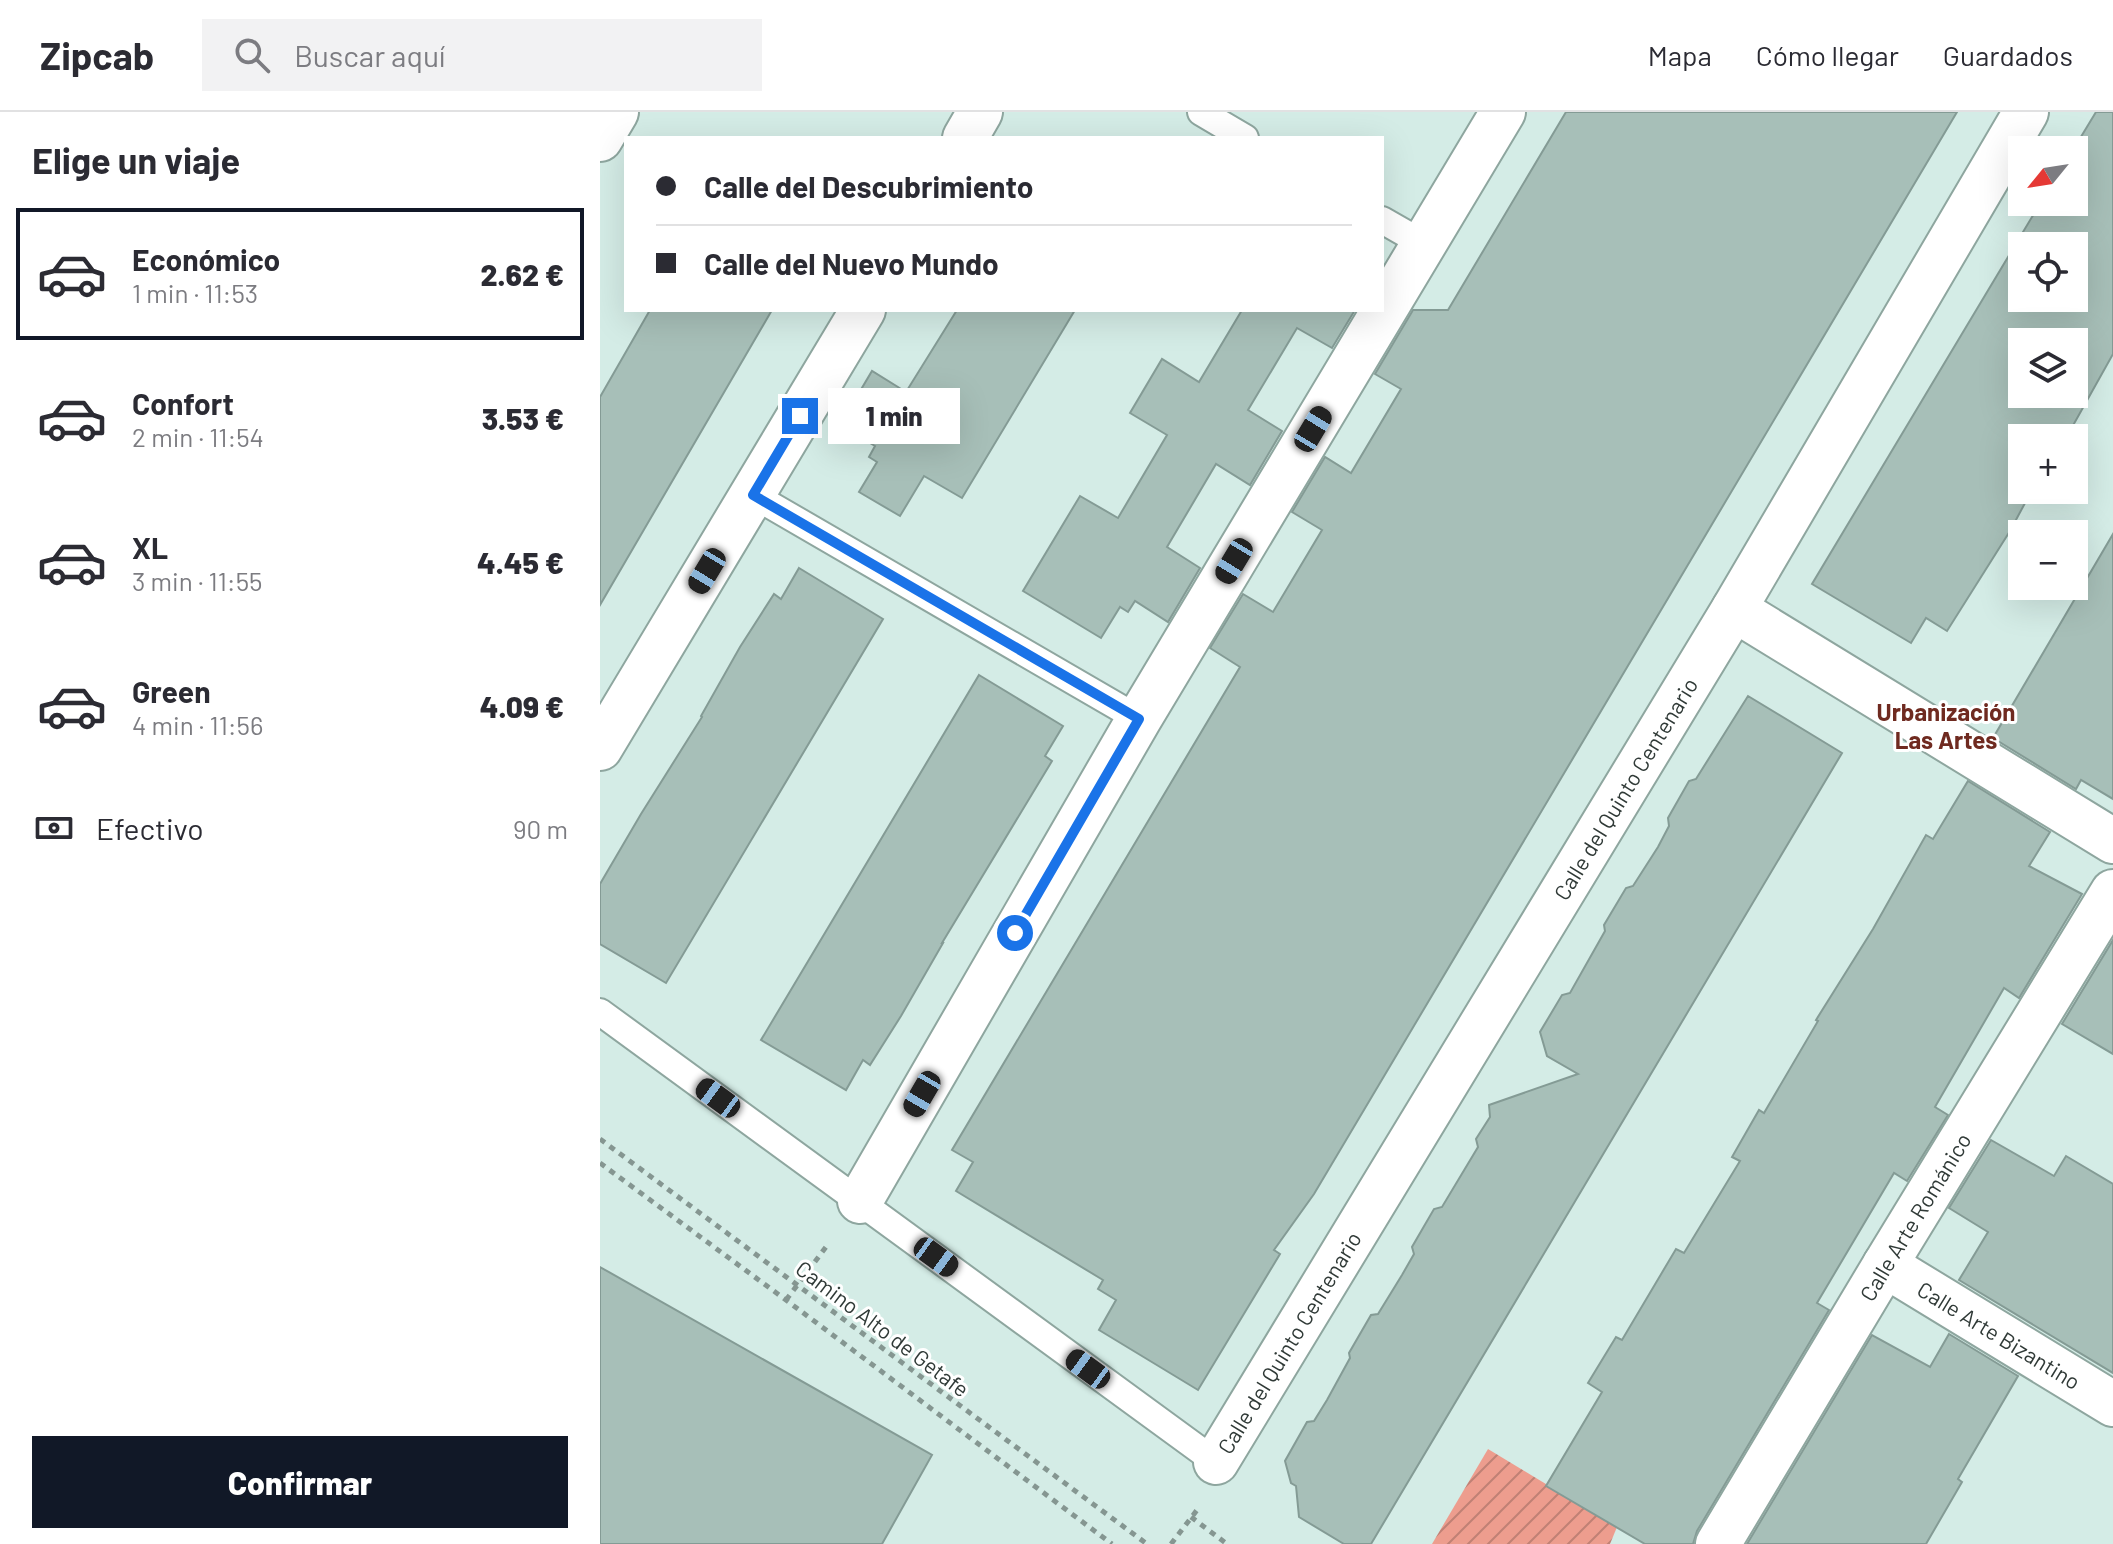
<!DOCTYPE html>
<html lang="es">
<head>
<meta charset="utf-8">
<style>
  body { margin:0; font-family:Barlow,sans-serif; background:#f2f2f3; color:#2b2b33; height:100vh; display:flex; flex-direction:column; font-size:30px; white-space:nowrap }
  * { box-sizing:border-box; margin:0 }
  p { font-size:26px; color:#7c7c81 }
  .icon { flex:none; width:44px; height:44px; fill:none; stroke:currentColor; stroke-width:2; stroke-linecap:round; stroke-linejoin:round }
  .map { position:relative; flex:1; overflow:hidden }
  .details { display:flex; flex-direction:column; background:#fff; width:600px }
  .details>* { flex:none }
  .top-card { position:absolute; left:24px; top:24px; width:760px; height:176px; border-radius:0px; box-shadow:0 8px 32px #0002; display:grid; align-content:center; height:176px; padding:0 32px; background:#fff }
  .needle { width:52px; rotate:240deg }
  .tools { position:absolute; left:1408px; top:24px; display:grid; gap:16px }
  .tools a { display:grid; place-items:center; width:80px; height:80px; border-radius:0px; background:#fff; box-shadow:0 8px 32px #0002; font-size:40px }
  .end { position:absolute; width:36px; height:36px; margin:-18px; border:10px solid #1a73e8; background:#fff; box-shadow:0 0 0 4px #fff }
  .from { border-radius:50% }
  .bubble { position:absolute; height:56px; border-radius:0px; background:#fff; box-shadow:0 8px 32px #0002; font-size:26px; font-weight:800; line-height:56px; text-align:center }
  .car { position:absolute; width:24px; height:48px; margin:-24px -12px; border-radius:10px; box-shadow:0 0 6px 2px #0007; background:linear-gradient(#222 24%,#8ab4d8 0 40%,#222 0 76%,#8ab4d8 0 86%,#222 0) }
  .top-card b { display:flex; align-items:center; gap:28px; height:76px; font-size:30px }
  .top-card b+b { border-top:2px solid #e1e1e2 }
  .top-card i { width:20px; height:20px; background:#2b2b33 }
  ul { padding:0; list-style:none }
  li { display:flex; align-items:center; gap:24px; height:132px; margin:0 16px 12px; padding:0 16px; border:4px solid transparent; border-radius:0px }
  li div { flex:1 }
  li b { display:block; font-size:30px }
  li em { font-style:normal; font-weight:800 }
  li.selected { border-color:#111827 }
  li>.icon { width:72px; height:72px; stroke-width:1.5 }
  h2 { padding:0 32px; font-size:36px; line-height:96px }
  .pay { display:flex; align-items:center; gap:20px; height:88px; padding:0 32px; font-size:30px }
  .pay p { margin-inline-start:auto }
  .action { display:flex; gap:16px; margin-top:auto; padding:16px 32px }
  .action a { flex:1; height:92px; border-radius:0px; background:#111827; color:#fff; font-size:32px; font-weight:800; line-height:92px; text-align:center }
  header { display:flex; align-items:center; gap:48px; box-sizing:border-box; height:112px; padding:0 40px; background:#fff; border-bottom:2px solid #e1e1e2 }
  header strong { font-size:38px }
  nav { display:flex; gap:44px; margin-inline-start:auto; font-size:28px }
  .search { width:560px; height:72px; background:#f2f2f3; display:flex; align-items:center; gap:20px; box-sizing:border-box; padding:0 28px; border-radius:0px; color:#7c7c81; font-size:30px }
  main { display:flex; flex:1; min-height:0 }
  .map>svg:first-child { display:block }
  .garden { fill:url(#garden-furrows) }
  .building { fill:#a7bfb8; stroke:#849b95; stroke-width:2; fill-rule:evenodd }
  .lines { fill:none; stroke-linecap:round; stroke-linejoin:round }
  .lane-casing { stroke:#8ea69f; stroke-width:30 }
  .street-casing { stroke:#8ea69f; stroke-width:48 }
  .path { stroke:#859691; stroke-width:5; stroke-dasharray:6 6; stroke-linecap:butt }
  .lane { stroke:#fff; stroke-width:26 }
  .street { stroke:#fff; stroke-width:44 }
  .route { stroke:#1a73e8; stroke-width:10 }
  .labels { text-anchor:middle; dominant-baseline:central; stroke-width:6; stroke-linejoin:round; paint-order:stroke }
  .street-label { font-size:22px; fill:#303a37; stroke:#fff }
  .neighbourhood-label { font-size:24px; font-weight:bold; fill:#6f2a20; stroke:#fff }
</style>
</head>
<body>
<header>
<strong>Zipcab</strong>
<div class="search"><svg class="icon" aria-label="search" viewBox="0 0 24 24"><circle cx="10" cy="10" r="6"/><path d="M15 15l6 6"/></svg>Buscar aquí</div>
<nav><a>Mapa</a><a>Cómo llegar</a><a>Guardados</a></nav>
</header>
<main>
<section class="details">
<h2>Elige un viaje</h2>
<ul>
<li class="selected"><svg class="icon" aria-label="car" viewBox="0 0 24 24"><path d="M5 17H2v-5l4-1 3-4h7l3 4 3 1v5h-3M9 17h6M6 11h13"/><circle cx="7" cy="17" r="2"/><circle cx="17" cy="17" r="2"/></svg><div><b>Económico</b><p>1 min · 11:53</p></div><em>2.62 €</em></li>
<li><svg class="icon" aria-label="car" viewBox="0 0 24 24"><path d="M5 17H2v-5l4-1 3-4h7l3 4 3 1v5h-3M9 17h6M6 11h13"/><circle cx="7" cy="17" r="2"/><circle cx="17" cy="17" r="2"/></svg><div><b>Confort</b><p>2 min · 11:54</p></div><em>3.53 €</em></li>
<li><svg class="icon" aria-label="car" viewBox="0 0 24 24"><path d="M5 17H2v-5l4-1 3-4h7l3 4 3 1v5h-3M9 17h6M6 11h13"/><circle cx="7" cy="17" r="2"/><circle cx="17" cy="17" r="2"/></svg><div><b>XL</b><p>3 min · 11:55</p></div><em>4.45 €</em></li>
<li><svg class="icon" aria-label="car" viewBox="0 0 24 24"><path d="M5 17H2v-5l4-1 3-4h7l3 4 3 1v5h-3M9 17h6M6 11h13"/><circle cx="7" cy="17" r="2"/><circle cx="17" cy="17" r="2"/></svg><div><b>Green</b><p>4 min · 11:56</p></div><em>4.09 €</em></li>
</ul>
<div class="pay"><svg class="icon" aria-label="cash" viewBox="0 0 24 24"><path d="M3 7h18v10H3z"/><circle cx="12" cy="12" r="2"/></svg>Efectivo<p>90 m</p></div>
<div class="action"><a>Confirmar</a></div>
</section>
<div class="map">
<svg width="1513" height="1432" viewBox="0 0 1513 1432">
  <defs>
    <pattern id="garden-furrows" width="10" height="10" patternUnits="userSpaceOnUse" patternTransform="scale(2)"><rect width="10" height="10" fill="#ed9d8e"/><path d="M-1 1l2-2M0 10L10 0M9 11l2-2" fill="none" stroke="#c08175"/></pattern>
  </defs>
  <rect width="100%" height="100%" fill="#d4ece6"/>
  <polygon class="garden" points="888,1337 1017,1415 1010,1432 832,1432"/>
  <g class="building">
    <polygon points="966,0 1357,0 714,1082 674,1138 680,1142 598,1278 499,1218 516,1188 498,1177 503,1168 356,1079 373,1050 352,1038 640,555 610,536 643,482 673,500 722,418 692,400 725,345 751,361 801,277 775,262 813,198 848,198"/>
    <path d="M1496 0H1513V242L1466 326H1422V378H1432L1410 419 1347 519 1326 506 1311 531 1212 472 1441 90H1474L1473 38ZM1422 134H1474V186H1422ZM1422 230H1474V282H1422Z"/>
    <polygon points="50,198 172,198 0,493 0,285"/>
    <polygon points="357,198 475,198 362,386 324,364 300,404 259,380 277,350 269,345 275,334 240,313 272,259 306,280"/>
    <polygon points="642,198 755,198 732,236 697,216 648,298 682,319 650,373 616,352 567,435 600,456 568,510 535,489 528,500 520,495 501,526 423,479 480,384 518,406 567,323 530,301 562,247 599,270"/>
    <polygon points="1513,422 1513,687 1481,668 1476,677 1393,626"/>
    <polygon points="199,456 283,507 66,871 0,832 0,772 41,702 102,605 101,604 140,535 174,482 181,487"/>
    <polygon points="379,563 463,614 445,644 452,649 342,831 343,831 301,904 270,953 263,948 246,978 161,928"/>
    <polygon points="1148,584 1242,641 771,1432 744,1432 699,1405 696,1374 691,1371 685,1349 707,1310 714,1309 727,1288 750,1246 749,1241 771,1203 778,1202 802,1163 814,1142 812,1135 834,1097 842,1095 878,1035 876,1027 890,1005 889,993 978,962 947,944 940,920 962,883 970,881 1005,819 1004,813 1026,776 1033,774 1058,735 1069,714 1068,706 1089,669 1096,667"/>
    <polygon points="1368,669 1450,720 1429,754 1482,782 1419,886 1404,876 1335,995 1348,1003 1307,1069 1294,1061 1217,1191 1229,1198 1097,1419 1093,1432 1045,1432 946,1374 1002,1280 988,1271 1016,1225 1022,1228 1076,1137 1084,1141 1140,1049 1132,1045 1159,998 1164,1001 1218,909 1216,908 1273,817 1326,723 1333,727"/>
    <polygon points="1513,828 1513,942 1462,912"/>
    <polygon points="1391,1028 1454,1064 1466,1044 1513,1072 1513,1261 1359,1168 1388,1120 1349,1096"/>
    <polygon points="0,1155 332,1343 282,1432 0,1432"/>
    <polygon points="1349,1222 1418,1264 1358,1367 1362,1370 1326,1432 1147,1432 1272,1223 1330,1255"/>
  </g>
  <g class="lines">
    <defs>
      <g id="lane">
        <polyline points="601,0 645,26"/>
        <polyline points="782,108 824,132"/>
        <polyline points="153,383 539,607"/>
        <polyline points="0,900 616,1350"/>
      </g>
      <g id="street">
        <polyline points="365,26 380,0"/>
        <polyline points="0,27 16,0"/>
        <polyline points="1134,497 1513,729"/>
        <polyline points="0,636 263,198"/>
        <polyline points="260,1089 539,607 903,0"/>
        <path id="s1" d="M1285 1153 1513 1292"/>
        <path id="s2" d="M616 1350 1134 497 1426 0"/>
        <path id="s3" d="M1118 1432 1285 1153 1513 780"/>
      </g>
    </defs>
    <use href="#lane" class="lane-casing"/>
    <use href="#street" class="street-casing"/>
    <g class="path">
      <polyline points="0,1027 547,1432"/>
      <polyline points="0,1051 186,1188 512,1432"/>
      <polyline points="186,1188 229,1131"/>
      <polyline points="591,1405 627,1432"/>
      <polyline points="571,1432 597,1398"/>
    </g>
    <use href="#lane" class="lane"/>
    <use href="#street" class="street"/>
  </g>
  <g class="lines">
    <polyline class="route" points="200,304 153,383 539,607 415,821"/>
  </g>
  <g class="labels">
    <g class="street-label">
      <text stroke="none"><textPath href="#s2" startOffset="788">Calle del Quinto Centenario</textPath></text>
      <text stroke="none"><textPath href="#s3" startOffset="382">Calle Arte Románico</textPath></text>
      <text transform="translate(283 1216) rotate(37)">Camino Alto de Getafe</text>
      <text stroke="none"><textPath href="#s1" startOffset="134">Calle Arte Bizantino</textPath></text>
      <text stroke="none"><textPath href="#s2" startOffset="140">Calle del Quinto Centenario</textPath></text>
    </g>
    <g class="neighbourhood-label">
      <text x="1346" y="599">Urbanización<tspan x="1346" dy="28">Las Artes</tspan></text>
    </g>
  </g>
</svg>
<div class="tools">
<a><svg class="needle" viewBox="-14 -14 28 28"><path d="M0-13l5 13h-10z" fill="#e53935"/><path d="M0 13l5-13h-10z" fill="#7c7c81"/></svg></a>
<a><svg class="icon" aria-label="locate" viewBox="0 0 24 24"><circle cx="12" cy="12" r="6"/><path d="M12 2v4M12 18v4M2 12h4M18 12h4"/></svg></a>
<a><svg class="icon" aria-label="layers" viewBox="0 0 24 24"><path d="M12 4l9 5-9 5-9-5zM3 14l9 5 9-5"/></svg></a>
<a>+</a>
<a>−</a>
</div>
<i class="end from" style="left:415px;top:821px"></i>
<i class="end" style="left:200px;top:304px"></i>
<div class="bubble" style="left:228px;top:276px;width:132px">1 min</div>
<i class="car" style="left:713px;top:317px;rotate:31deg"></i>
<i class="car" style="left:634px;top:449px;rotate:211deg"></i>
<i class="car" style="left:107px;top:459px;rotate:211deg"></i>
<i class="car" style="left:322px;top:982px;rotate:210deg"></i>
<i class="car" style="left:118px;top:986px;rotate:306deg"></i>
<i class="car" style="left:336px;top:1145px;rotate:126deg"></i>
<i class="car" style="left:488px;top:1257px;rotate:306deg"></i>
<div class="top-card">
<b><i class="from"></i>Calle del Descubrimiento</b>
<b><i></i>Calle del Nuevo Mundo</b>
</div>
</div>
</main>
</body>
</html>
